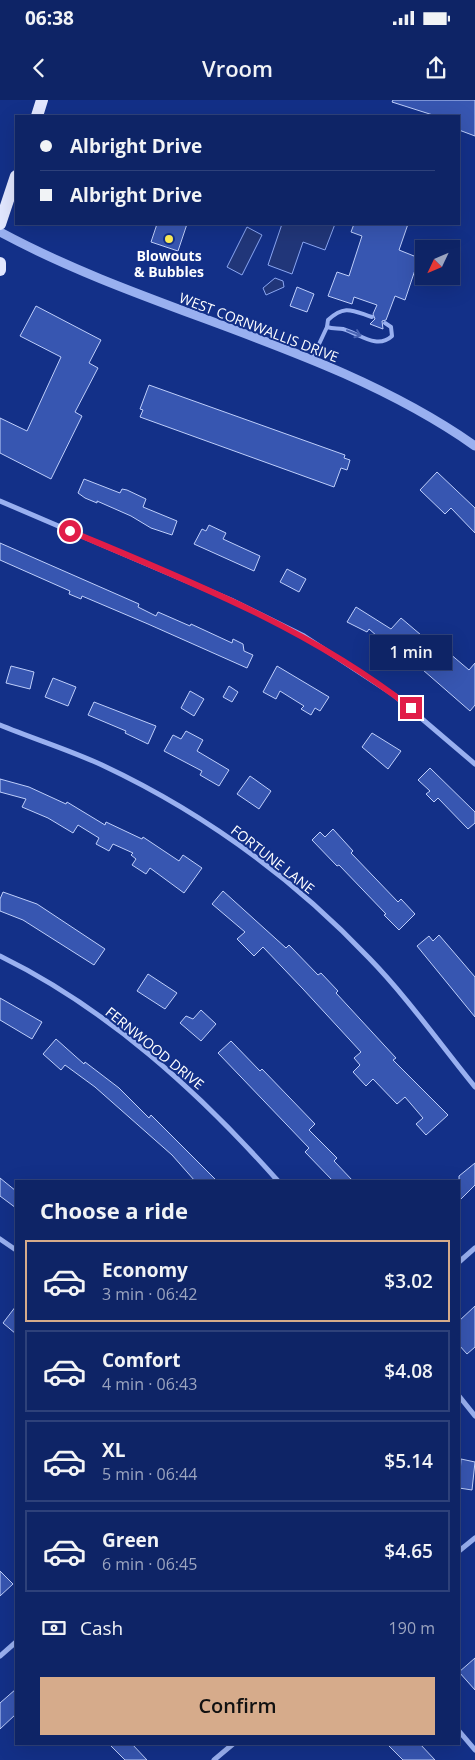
<!DOCTYPE html>
<html lang="en">
<head>
<meta charset="utf-8">
<style>
  body { margin:0; font-family:"Open Sans",sans-serif; background:#1c306f; color:#f1f3f6; height:100vh; display:flex; flex-direction:column; font-size:19px; white-space:nowrap }
  * { box-sizing:border-box; margin:0 }
  p { font-size:16px; color:#9ba4bf }
  .icon { flex:none; width:28px; height:28px; fill:none; stroke:currentColor; stroke-width:2; stroke-linecap:round; stroke-linejoin:round }
  .map { position:relative; flex:1; overflow:hidden }
  .panel { position:absolute; left:15px; top:1080px; width:445px; height:565px; display:flex; flex-direction:column; background:#0e2466; border-radius:0px; box-shadow:0 5px 20px #0002,0 0 0 1px #2e417a }
  .panel>* { flex:none }
  .hud { position:absolute; left:15px; top:15px; width:445px; height:110px; border-radius:0px; box-shadow:0 5px 20px #0002,0 0 0 1px #2e417a; display:grid; align-content:center; height:110px; padding:0 25px; background:#0e2466 }
  .needle { width:32px; rotate:226deg }
  .controls { position:absolute; left:415px; top:140px; display:grid; gap:10px }
  .controls a { display:grid; place-items:center; width:45px; height:45px; border-radius:0px; background:#0e2466; box-shadow:0 5px 20px #0002,0 0 0 1px #2e417a; font-size:25px }
  .end { position:absolute; width:22px; height:22px; margin:-11px; border:6px solid #e11d48; background:#fff; box-shadow:0 0 0 2px #fff }
  .from { border-radius:50% }
  .bubble { position:absolute; height:35px; border-radius:0px; background:#0e2466; box-shadow:0 5px 20px #0002,0 0 0 1px #2e417a; font-size:16px; font-weight:600; line-height:35px; text-align:center }
  .hud b { display:flex; align-items:center; gap:18px; height:48px; font-size:19px }
  .hud b+b { border-top:1px solid #2e417a }
  .hud i { width:12px; height:12px; background:#f1f3f6 }
  ul { padding:0; list-style:none }
  li { display:flex; align-items:center; gap:15px; height:82px; margin:0 10px 8px; padding:0 15px; border:2px solid #2e417a; border-radius:0px }
  li div { flex:1 }
  li b { display:block; font-size:19px }
  li em { font-style:normal; font-weight:600 }
  li.on { border-color:#d6ab8b }
  li>.icon { width:45px; height:45px; stroke-width:1.5 }
  h2 { padding:0 25px; font-size:22px; line-height:60px }
  .pay { display:flex; align-items:center; gap:12px; height:55px; padding:0 25px; font-size:19px }
  .pay p { margin-inline-start:auto }
  .button { display:flex; gap:10px; margin-top:auto; padding:10px 25px }
  .button a { flex:1; height:58px; border-radius:0px; background:#d6ab8b; color:#111; font-size:20px; font-weight:600; line-height:58px; text-align:center }
  .status { display:flex; justify-content:space-between; align-items:center; height:35px; padding:0 25px; background:#0e2466; direction:ltr }
  .status svg { height:14px; fill:currentColor }
  header { display:flex; justify-content:space-between; align-items:center; height:65px; padding:0 25px; background:#0e2466; font-size:22px; font-weight:600 }
  .map>svg:first-child { display:block }
  .water { fill:#213679; stroke:#8ba7f3 }
  .building { fill:#3756b1; stroke:#bfcffb }
  .lines { fill:none; stroke-linecap:round; stroke-linejoin:round }
  .service { stroke:#99b0f0; stroke-width:4 }
  .minor { stroke:#99b0f0; stroke-width:5 }
  .tertiary { stroke:#99b0f0; stroke-width:9 }
  .primary { stroke:#e2e7ff; stroke-width:12 }
  .oneway { stroke:#4963b2 }
  .route { stroke:#e11d48; stroke-width:6 }
  .poi-dot { fill:#ffef58; stroke:#133088; stroke-width:2 }
  .labels { text-anchor:middle; dominant-baseline:central; stroke-width:4; stroke-linejoin:round; paint-order:stroke }
  .poi-label { font-size:14px; font-weight:bold; fill:#fff; stroke:#133088 }
  .street-label { font-size:14px; fill:#fff; stroke:#133088 }
</style>
</head>
<body>
<div class="status"><b>06:38</b><svg viewBox="0 0 49 12"><path d="M0 12V9h3v3zM5 12V6h3v6zM10 12V3h3v9zM15 12V0h3v12zM26 1h20v11H26zM47 4h2v5h-2z"/></svg></div>
<header><svg class="icon" aria-label="back" viewBox="0 0 24 24"><path d="M15 5l-7 7 7 7"/></svg>Vroom<svg class="icon" aria-label="share" viewBox="0 0 24 24"><path d="M12 15V3M7 8l5-5 5 5M5 13v7h14v-7"/></svg></header>
<div class="map">
<svg width="475" height="1660" viewBox="0 0 475 1660">
  <rect width="100%" height="100%" fill="#133088"/>
  <g class="water">
    <polygon points="282,124 335,124 325,150 303,142 292,174 268,165"/>
    <polygon points="247,127 262,135 242,175 227,167"/>
    <polygon points="275,178 283,181 284,187 266,195 263,188"/>
  </g>
  <g class="building">
    <polygon points="393,0 475,0 475,36 459,30 459,16 436,16 392,2"/>
    <polygon points="157,124 187,124 178,151 151,142"/>
    <polygon points="354,124 408,124 399,150 419,158 405,200 395,196 386,220 382,221 383,229 370,224 375,219 373,214 377,205 354,197 352,204 328,196 337,172 349,176 362,136 351,132"/>
    <polygon points="297,187 314,194 307,212 290,206"/>
    <polygon points="36,206 101,240 89,263 98,268 75,312 82,316 51,379 0,353 0,318 27,331 61,257 20,236"/>
    <polygon points="149,285 345,355 344,358 350,360 347,370 341,368 334,387 140,317 143,310 140,309"/>
    <polygon points="437,372 475,408 475,433 451,408 445,414 420,390"/>
    <polygon points="84,379 120,393 122,389 127,390 146,399 143,407 177,421 172,435 151,428 131,416 97,401 97,403 85,398 78,393"/>
    <polygon points="209,425 226,433 223,439 260,456 254,471 194,444 202,429 206,431"/>
    <polygon points="0,443 139,504 138,507 156,516 158,512 190,526 191,524 232,543 233,539 243,544 244,551 253,555 247,568 148,524 82,496 81,499 69,494 70,491 0,460"/>
    <polygon points="287,469 306,479 299,492 280,482"/>
    <polygon points="356,507 391,529 401,518 421,535 412,546 406,541 399,549 396,546 393,550 369,529 367,532 347,522"/>
    <polygon points="442,547 469,570 475,563 475,605 470,611 423,570"/>
    <polygon points="11,566 34,572 30,589 6,583"/>
    <polygon points="277,566 329,597 320,611 315,608 311,615 301,609 304,606 280,591 276,599 263,592"/>
    <polygon points="53,578 76,587 68,606 45,597"/>
    <polygon points="229,586 238,592 232,602 223,597"/>
    <polygon points="190,591 204,599 194,616 181,608"/>
    <polygon points="94,602 156,626 148,644 125,633 126,631 88,615"/>
    <polygon points="186,631 203,640 197,651 229,670 219,686 200,675 202,671 164,651 173,635 181,639"/>
    <polygon points="372,633 401,651 388,669 362,647"/>
    <polygon points="430,668 475,712 475,723 468,729 438,698 434,702 426,694 430,691 418,680"/>
    <polygon points="250,676 271,691 259,709 237,694"/>
    <polygon points="0,679 29,687 66,704 67,702 105,725 106,722 142,739 143,737 179,761 183,755 202,768 184,793 150,768 146,774 132,765 136,759 131,755 133,753 113,744 109,751 96,744 99,738 78,725 73,733 48,718 22,707 26,699 0,692"/>
    <polygon points="333,729 353,751 351,753 398,802 401,799 415,814 399,830 384,815 386,814 339,765 337,766 312,740 320,732 325,737"/>
    <polygon points="223,791 286,848 289,845 318,875 321,873 338,891 336,893 396,958 393,960 448,1015 426,1035 416,1024 423,1018 405,997 397,1004 373,979 366,986 353,972 360,965 354,958 361,952 303,889 263,847 254,856 237,839 245,832 212,804"/>
    <polygon points="3,792 37,804 105,849 94,865 23,820 0,811 0,799"/>
    <polygon points="439,835 475,877 475,917 417,846 429,836 433,841"/>
    <polygon points="148,874 177,893 165,909 137,891"/>
    <polygon points="0,898 42,922 32,939 0,920"/>
    <polygon points="201,910 216,924 201,941 180,923 186,916 193,919"/>
    <polygon points="56,939 84,964 85,962 119,988 149,1018 151,1015 217,1081 195,1081 172,1055 95,987 65,965 61,970 43,954"/>
    <polygon points="231,941 260,971 262,969 315,1024 309,1030 337,1058 334,1061 353,1081 333,1081 305,1052 309,1048 218,953"/>
    <polygon points="475,1063 475,1085 459,1101 459,1076"/>
    <polygon points="0,1078 16,1091 16,1108 0,1096"/>
    <polygon points="16,1206 16,1234 3,1223"/>
    <polygon points="475,1206 475,1247 467,1254 459,1245 459,1221"/>
    <polygon points="461,1359 475,1362 472,1390 459,1388"/>
    <polygon points="0,1471 13,1484 0,1496"/>
    <polygon points="475,1558 475,1590 459,1572"/>
    <polygon points="16,1589 16,1614 0,1629 0,1603"/>
    <polygon points="109,1644 132,1644 147,1660 125,1660"/>
    <polygon points="387,1644 420,1644 435,1660 403,1660"/>
  </g>
  <g class="lines">
    <g class="service">
      <path d="M372 217C353 211 345 204 328 220L327 227C333 229 338 228 343 229 360 234 377 250 392 236L391 227 385 223"/>
      <polyline points="312,259 327,227"/>
    </g>
    <g class="minor">
      <polyline points="0,401 231,500 304,536 394,595 475,664"/>
      <path d="M0 625C34 639 70 650 102 665 202 712 293 778 369 858 407 897 440 944 475 987"/>
      <path d="M0 856C108 909 199 992 278 1081"/>
      <polyline points="0,1139 16,1150"/>
      <polyline points="459,1162 475,1148"/>
      <polyline points="459,1296 475,1316"/>
      <polyline points="459,1451 475,1438"/>
      <polyline points="0,1556 16,1542"/>
      <polyline points="459,1631 475,1650"/>
      <polyline points="214,1660 233,1644"/>
    </g>
    <path class="tertiary" d="M0 132C152 214 333 246 475 346"/>
    <g class="primary">
      <polyline points="37,16 42,0"/>
      <polyline points="0,124 16,76"/>
      <polyline points="0,163 0,170"/>
    </g>
  </g>
  <defs><path id="oneway-shaft" d="M-6 0H5M1.5-3L5.5 0L1.5 3" fill="none" stroke-width="1.6" stroke-linecap="round" stroke-linejoin="round" transform="scale(1.25)"/></defs>
  <use class="oneway" href="#oneway-shaft" transform="translate(354 233) rotate(21)"/>
  <g class="lines">
    <path class="route" d="M70 431C189 481 309 528 411 608"/>
  </g>
  <circle class="poi-dot" cx="169" cy="139" r="5"/>
  <g class="labels">
    <g class="poi-label">
      <text x="169" y="155">Blowouts<tspan x="169" dy="16">&amp; Bubbles</tspan></text>
    </g>
    <g class="street-label">
      <text transform="translate(259 227) rotate(21)">WEST CORNWALLIS DRIVE</text>
      <text transform="translate(273 759) rotate(38)">FORTUNE LANE</text>
      <text transform="translate(155 948) rotate(39)">FERNWOOD DRIVE</text>
    </g>
  </g>
</svg>
<div class="controls">
<a><svg class="needle" viewBox="-14 -14 28 28"><path d="M0-13l5 13h-10z" fill="#e53935"/><path d="M0 13l5-13h-10z" fill="#9ba4bf"/></svg></a>
</div>
<i class="end from" style="left:70px;top:431px"></i>
<i class="end" style="left:411px;top:608px"></i>
<div class="bubble" style="left:370px;top:535px;width:82px">1 min</div>
<div class="hud">
<b><i class="from"></i>Albright Drive</b>
<b><i></i>Albright Drive</b>
</div>
<section class="panel">
<h2>Choose a ride</h2>
<ul>
<li class="on"><svg class="icon" aria-label="car" viewBox="0 0 24 24"><path d="M5 17H2v-5l4-1 3-4h7l3 4 3 1v5h-3M9 17h6M6 11h13"/><circle cx="7" cy="17" r="2"/><circle cx="17" cy="17" r="2"/></svg><div><b>Economy</b><p>3 min · 06:42</p></div><em>$3.02</em></li>
<li><svg class="icon" aria-label="car" viewBox="0 0 24 24"><path d="M5 17H2v-5l4-1 3-4h7l3 4 3 1v5h-3M9 17h6M6 11h13"/><circle cx="7" cy="17" r="2"/><circle cx="17" cy="17" r="2"/></svg><div><b>Comfort</b><p>4 min · 06:43</p></div><em>$4.08</em></li>
<li><svg class="icon" aria-label="car" viewBox="0 0 24 24"><path d="M5 17H2v-5l4-1 3-4h7l3 4 3 1v5h-3M9 17h6M6 11h13"/><circle cx="7" cy="17" r="2"/><circle cx="17" cy="17" r="2"/></svg><div><b>XL</b><p>5 min · 06:44</p></div><em>$5.14</em></li>
<li><svg class="icon" aria-label="car" viewBox="0 0 24 24"><path d="M5 17H2v-5l4-1 3-4h7l3 4 3 1v5h-3M9 17h6M6 11h13"/><circle cx="7" cy="17" r="2"/><circle cx="17" cy="17" r="2"/></svg><div><b>Green</b><p>6 min · 06:45</p></div><em>$4.65</em></li>
</ul>
<div class="pay"><svg class="icon" aria-label="cash" viewBox="0 0 24 24"><path d="M3 7h18v10H3z"/><circle cx="12" cy="12" r="2"/></svg>Cash<p>190 m</p></div>
<div class="button"><a>Confirm</a></div>
</section>
</div>
</body>
</html>
